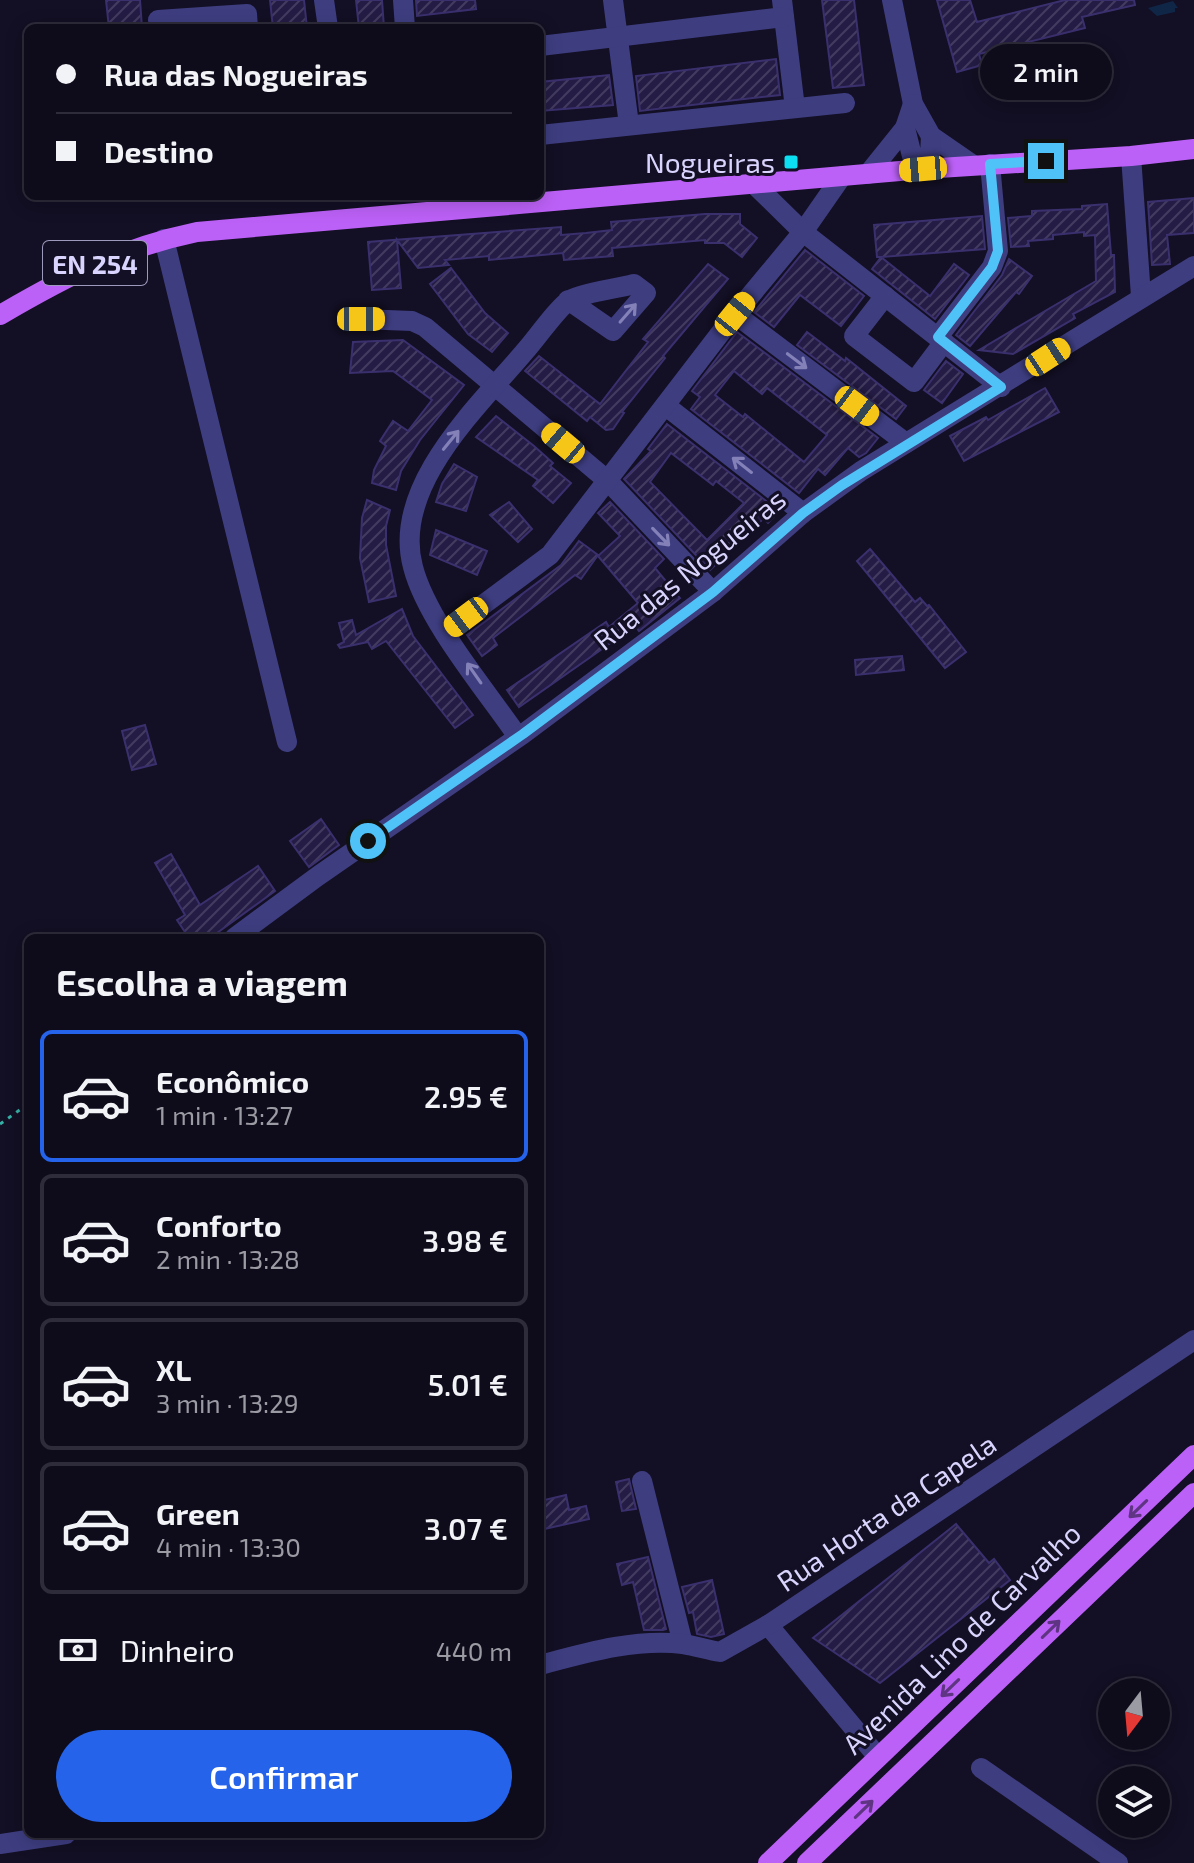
<!DOCTYPE html>
<html lang="pt">
<head>
<meta charset="utf-8">
<style>
  body { margin:0; font-family:"Exo 2",sans-serif; background:#1c1928; color:#f1f3f6; height:100vh; display:flex; flex-direction:column; font-size:30px; white-space:nowrap }
  * { box-sizing:border-box; margin:0 }
  p { font-size:26px; color:#9b9ba3 }
  .icon { flex:none; width:44px; height:44px; fill:none; stroke:currentColor; stroke-width:2; stroke-linecap:round; stroke-linejoin:round }
  .map { position:relative; flex:1; overflow:hidden }
  .drawer { position:absolute; left:24px; top:934px; width:520px; height:904px; display:flex; flex-direction:column; background:#0e0b1b; border-radius:12px; box-shadow:0 4px 20px #0003,0 0 0 2px #2e2b3a }
  .drawer>* { flex:none }
  .top-card { position:absolute; left:24px; top:24px; width:520px; height:176px; border-radius:12px; box-shadow:0 4px 20px #0003,0 0 0 2px #2e2b3a; display:grid; align-content:center; height:176px; padding:0 32px; background:#0e0b1b }
  .needle { width:52px; rotate:196deg }
  .fabs { position:absolute; left:1098px; top:1678px; display:grid; gap:16px }
  .fabs a { display:grid; place-items:center; width:72px; height:72px; border-radius:50%; background:#0e0b1b; box-shadow:0 4px 20px #0003,0 0 0 2px #2e2b3a; font-size:40px }
  .end { position:absolute; width:36px; height:36px; margin:-18px; border:10px solid #4fc3f7; background:#111; box-shadow:0 0 0 4px #111 }
  .from { border-radius:50% }
  .bubble { position:absolute; height:56px; border-radius:28px; background:#0e0b1b; box-shadow:0 4px 20px #0003,0 0 0 2px #2e2b3a; font-size:26px; font-weight:600; line-height:56px; text-align:center }
  .car { position:absolute; width:24px; height:48px; margin:-24px -12px; border-radius:10px; box-shadow:0 0 6px 2px #0007; background:linear-gradient(#f5c518 24%,#345 0 40%,#f5c518 0 76%,#345 0 86%,#f5c518 0) }
  .top-card b { display:flex; align-items:center; gap:28px; height:76px; font-size:30px }
  .top-card b+b { border-top:2px solid #2e2b3a }
  .top-card i { width:20px; height:20px; background:#f1f3f6 }
  ul { padding:0; list-style:none }
  li { display:flex; align-items:center; gap:24px; height:132px; margin:0 16px 12px; padding:0 16px; border:4px solid #2e2b3a; border-radius:12px }
  li div { flex:1 }
  li b { display:block; font-size:30px }
  li em { font-style:normal; font-weight:600 }
  li.active { border-color:#2563eb }
  li>.icon { width:72px; height:72px; stroke-width:1.5 }
  h2 { padding:0 32px; font-size:36px; line-height:96px }
  .pay { display:flex; align-items:center; gap:20px; height:88px; padding:0 32px; font-size:30px }
  .pay p { margin-inline-start:auto }
  .cta { display:flex; gap:16px; margin-top:auto; padding:16px 32px }
  .cta a { flex:1; height:92px; border-radius:48px; background:#2563eb; color:#fff; font-size:32px; font-weight:600; line-height:92px; text-align:center }
  .map>svg:first-child { display:block }
  .water { fill:#102647 }
  .building { fill:url(#building-hatch); stroke:#3b306e; stroke-width:2; fill-rule:evenodd }
  .lines { fill:none; stroke-linecap:round; stroke-linejoin:round }
  .path { stroke:#35b0a6; stroke-width:3; stroke-dasharray:4 6; stroke-linecap:butt }
  .minor { stroke:#3e3d80; stroke-width:20 }
  .major { stroke:#bc61f7; stroke-width:20 }
  .oneway { stroke:#8381b8 }
  .oneway2 { stroke:#5f3483 }
  .route { stroke:#4fc3f7; stroke-width:10 }
  .poi-dot { fill:#0cdff1; stroke:#130f24; stroke-width:3 }
  .labels { text-anchor:middle; dominant-baseline:central; stroke-width:6; stroke-linejoin:round; paint-order:stroke }
  .shield { fill:#130f24; stroke:#9d99bc; stroke-width:2 }
  .shield-label { font-size:26px; font-weight:bold; fill:#d8d4fd }
  .poi-label { font-size:28px; fill:#d8d4fd; stroke:#130f24; text-anchor:end }
  .street-label { font-size:28px; fill:#d8d4fd; stroke:#130f24 }
</style>
</head>
<body>
<div class="map">
<svg width="1194" height="1863" viewBox="0 0 1194 1863">
  <defs>
    <pattern id="building-hatch" width="6" height="6" patternUnits="userSpaceOnUse" patternTransform="scale(2)"><rect width="6" height="6" fill="#241c44"/><path d="M-1 1l2-2M0 6l6-6M5 7l2-2" fill="none" stroke="#433c60"/></pattern>
  </defs>
  <rect width="100%" height="100%" fill="#130f24"/>
  <polygon class="water" points="1173,1 1178,8 1175,8 1175,12 1157,16 1148,8"/>
  <g class="building">
    <polygon points="106,0 140,0 142,28 109,28"/>
    <polygon points="270,0 304,0 307,28 273,28"/>
    <polygon points="356,0 382,0 384,28 359,28"/>
    <polygon points="416,0 475,0 476,9 417,16"/>
    <polygon points="822,0 854,0 864,85 833,88"/>
    <polygon points="937,0 970,0 977,22 1065,0 1134,0 1135,5 1082,17 1085,28 979,54 982,65 957,72"/>
    <polygon points="776,59 780,95 640,111 636,76"/>
    <polygon points="609,75 613,105 540,111 540,82"/>
    <polygon points="1194,198 1194,233 1167,235 1170,264 1152,265 1148,202"/>
    <polygon points="1107,204 1111,255 1114,255 1115,292 1073,314 1075,318 1013,354 979,350 1096,281 1095,235 1084,236 1084,232 1053,235 1053,239 1028,241 1029,246 1011,247 1008,218 1032,216 1032,211 1082,209 1082,206"/>
    <polygon points="705,214 740,214 740,224 757,238 742,257 724,243 705,243 705,240 612,248 613,256 564,260 563,253 489,260 489,256 445,260 449,265 418,268 397,240 401,288 372,290 368,242 561,227 561,235 586,233 612,230 611,222"/>
    <polygon points="982,216 985,249 881,257 930,296 954,264 969,275 935,319 872,269 881,257 877,257 874,225"/>
    <polygon points="805,250 864,296 841,326 800,295 774,327 754,312"/>
    <polygon points="1009,259 1032,276 1019,294 1016,292 970,346 956,335 1002,275"/>
    <polygon points="708,264 728,279 663,356 665,358 622,412 624,413 613,429 606,430 590,417 587,421 525,371 539,356 600,404 648,342 643,339"/>
    <polygon points="451,268 485,313 508,333 492,352 468,334 430,284"/>
    <path d="M737 332 878 438 866 453 859 457 848 448 825 475 818 469 799 493 691 409 700 397 692 391ZM734 371 762 394 767 388 827 435 804 462 745 414 743 417 715 395Z"/>
    <polygon points="807,332 845,361 846,358 906,406 896,419 797,345"/>
    <polygon points="403,340 464,385 420,440 401,471 396,490 372,483 374,470 386,446 380,441 393,421 408,431 432,400 393,371 350,373 353,342"/>
    <polygon points="946,361 963,374 942,403 924,390"/>
    <polygon points="1045,388 1059,412 964,461 950,436 986,417 988,420"/>
    <polygon points="496,416 534,446 553,463 550,466 571,483 553,503 533,486 538,480 476,437"/>
    <path d="M667 424 779 511 768 523 763 519 710 570 624 479 651 451 648 449ZM671 453 713 485 716 481 744 503 707 540 650 482Z"/>
    <polygon points="454,464 477,477 466,511 436,502 442,484"/>
    <polygon points="367,500 390,510 386,526 386,545 396,596 369,602 360,558 362,518"/>
    <polygon points="509,502 532,529 518,542 490,515"/>
    <polygon points="610,502 664,559 655,568 680,598 639,631 635,626 519,707 507,690 606,622 609,627 638,603 598,556 620,536 598,513"/>
    <polygon points="436,530 487,551 477,575 430,555"/>
    <polygon points="579,541 598,555 581,579 575,575 493,638 497,645 482,656 467,635 561,565"/>
    <polygon points="870,549 915,602 920,598 927,606 929,605 966,652 945,668 857,561"/>
    <polygon points="402,609 413,636 473,715 455,728 386,641 372,649 368,642 340,648 338,645 344,642 339,623 352,620 356,635"/>
    <polygon points="902,656 904,670 856,675 855,660"/>
    <polygon points="145,725 156,764 132,770 122,731"/>
    <polygon points="321,819 339,845 309,867 290,841"/>
    <polygon points="171,854 200,905 258,866 275,891 210,938 189,938 177,920 185,915 155,863"/>
    <polygon points="629,1479 636,1509 622,1511 616,1482"/>
    <polygon points="566,1495 569,1510 586,1506 589,1519 540,1530 540,1501"/>
    <polygon points="956,1524 989,1563 994,1559 1010,1580 880,1683 813,1638"/>
    <polygon points="648,1557 666,1629 663,1630 644,1630 633,1582 622,1585 617,1564"/>
    <polygon points="712,1580 724,1634 711,1637 697,1634 693,1612 689,1613 682,1587"/>
  </g>
  <g class="lines">
    <polyline class="path" points="0,1124 28,1104"/>
    <g class="minor">
      <polyline points="324,0 328,28"/>
      <polyline points="403,0 405,28"/>
      <polyline points="613,0 629,125"/>
      <polyline points="782,0 795,108"/>
      <polyline points="892,0 913,104 931,136 973,165"/>
      <polyline points="158,20 247,14 248,28"/>
      <polyline points="540,46 784,17"/>
      <polyline points="905,128 912,156 923,169 930,155 931,136"/>
      <polyline points="540,135 845,103"/>
      <polyline points="1131,156 1141,296"/>
      <polyline points="868,174 905,128 913,104"/>
      <polyline points="754,184 803,232 1001,387"/>
      <polyline points="164,239 287,742"/>
      <polyline points="885,296 854,336 914,382 944,342"/>
      <polyline points="735,314 906,443"/>
      <polyline points="361,319 412,321 425,327 608,481 713,592"/>
      <polyline points="938,337 992,267 998,251 990,164"/>
      <polyline points="666,406 803,513"/>
      <polyline points="445,633 550,555 735,314 803,232 842,176"/>
      <path d="M518 737C486 690 427 621 413 567 391 486 479 406 526 350 535 340 560 305 570 300 586 292 616 289 634 284L646 293 613 331 568 300"/>
      <polyline points="234,938 318,876 523,734 713,592 803,513 861,471 1194,266"/>
      <polyline points="642,1481 683,1644"/>
      <polyline points="768,1625 878,1757"/>
      <path d="M540 1665C585 1653 636 1638 683 1644 696 1646 708 1650 720 1652L768 1625 1194 1340"/>
      <polyline points="981,1768 1118,1863"/>
      <polyline points="0,1844 66,1834"/>
    </g>
    <g class="major">
      <path d="M0 315C67 276 120 248 197 232L923 169 1131 156 1194 149"/>
      <polyline points="768,1863 1194,1455"/>
      <polyline points="807,1863 1194,1493"/>
    </g>
  </g>
  <defs><path id="oneway-shaft" d="M-6 0H5M1.5-3L5.5 0L1.5 3" fill="none" stroke-width="1.6" stroke-linecap="round" stroke-linejoin="round" transform="scale(2)"/></defs>
  <g class="oneway">
    <use href="#oneway-shaft" transform="translate(628 313) rotate(-49)"/>
    <use href="#oneway-shaft" transform="translate(797 361) rotate(37)"/>
    <use href="#oneway-shaft" transform="translate(451 440) rotate(-51)"/>
    <use href="#oneway-shaft" transform="translate(742 465) rotate(-142)"/>
    <use href="#oneway-shaft" transform="translate(661 537) rotate(46)"/>
    <use href="#oneway-shaft" transform="translate(474 673) rotate(-125)"/>
  </g>
  <g class="oneway2">
    <use href="#oneway-shaft" transform="translate(1138 1509) rotate(136)"/>
    <use href="#oneway-shaft" transform="translate(1051 1629) rotate(-44)"/>
    <use href="#oneway-shaft" transform="translate(950 1688) rotate(136)"/>
    <use href="#oneway-shaft" transform="translate(864 1809) rotate(-44)"/>
  </g>
  <g class="lines">
    <polyline class="route" points="368,841 523,734 713,592 803,513 842,485 1001,387 938,337 992,267 998,251 990,164 1046,161"/>
  </g>
  <rect class="poi-dot" x="783" y="154" width="16" height="16" rx="4"/>
  <g class="labels">
    <rect class="shield" x="43" y="241" width="104" height="44" rx="6"/>
    <g class="shield-label">
      <text x="95" y="263">EN 254</text>
    </g>
    <g class="poi-label">
      <text x="775" y="162">Nogueiras</text>
    </g>
    <g class="street-label">
      <text transform="translate(689 569) rotate(-39)">Rua das Nogueiras</text>
      <text transform="translate(886 1512) rotate(-34)">Rua Horta da Capela</text>
      <text transform="translate(961 1638) rotate(-44)">Avenida Lino de Carvalho</text>
    </g>
  </g>
</svg>
<div class="fabs">
<a><svg class="needle" viewBox="-14 -14 28 28"><path d="M0-13l5 13h-10z" fill="#e53935"/><path d="M0 13l5-13h-10z" fill="#9b9ba3"/></svg></a>
<a><svg class="icon" aria-label="layers" viewBox="0 0 24 24"><path d="M12 4l9 5-9 5-9-5zM3 14l9 5 9-5"/></svg></a>
</div>
<i class="end from" style="left:368px;top:841px"></i>
<i class="end" style="left:1046px;top:161px"></i>
<div class="bubble" style="left:980px;top:44px;width:132px">2 min</div>
<i class="car" style="left:923px;top:169px;rotate:265deg"></i>
<i class="car" style="left:735px;top:314px;rotate:39deg"></i>
<i class="car" style="left:361px;top:319px;rotate:90deg"></i>
<i class="car" style="left:1048px;top:357px;rotate:57deg"></i>
<i class="car" style="left:857px;top:406px;rotate:127deg"></i>
<i class="car" style="left:563px;top:443px;rotate:310deg"></i>
<i class="car" style="left:466px;top:617px;rotate:233deg"></i>
<div class="top-card">
<b><i class="from"></i>Rua das Nogueiras</b>
<b><i></i>Destino</b>
</div>
<section class="drawer">
<h2>Escolha a viagem</h2>
<ul>
<li class="active"><svg class="icon" aria-label="car" viewBox="0 0 24 24"><path d="M5 17H2v-5l4-1 3-4h7l3 4 3 1v5h-3M9 17h6M6 11h13"/><circle cx="7" cy="17" r="2"/><circle cx="17" cy="17" r="2"/></svg><div><b>Econômico</b><p>1 min · 13:27</p></div><em>2.95 €</em></li>
<li><svg class="icon" aria-label="car" viewBox="0 0 24 24"><path d="M5 17H2v-5l4-1 3-4h7l3 4 3 1v5h-3M9 17h6M6 11h13"/><circle cx="7" cy="17" r="2"/><circle cx="17" cy="17" r="2"/></svg><div><b>Conforto</b><p>2 min · 13:28</p></div><em>3.98 €</em></li>
<li><svg class="icon" aria-label="car" viewBox="0 0 24 24"><path d="M5 17H2v-5l4-1 3-4h7l3 4 3 1v5h-3M9 17h6M6 11h13"/><circle cx="7" cy="17" r="2"/><circle cx="17" cy="17" r="2"/></svg><div><b>XL</b><p>3 min · 13:29</p></div><em>5.01 €</em></li>
<li><svg class="icon" aria-label="car" viewBox="0 0 24 24"><path d="M5 17H2v-5l4-1 3-4h7l3 4 3 1v5h-3M9 17h6M6 11h13"/><circle cx="7" cy="17" r="2"/><circle cx="17" cy="17" r="2"/></svg><div><b>Green</b><p>4 min · 13:30</p></div><em>3.07 €</em></li>
</ul>
<div class="pay"><svg class="icon" aria-label="cash" viewBox="0 0 24 24"><path d="M3 7h18v10H3z"/><circle cx="12" cy="12" r="2"/></svg>Dinheiro<p>440 m</p></div>
<div class="cta"><a>Confirmar</a></div>
</section>
</div>
</body>
</html>
